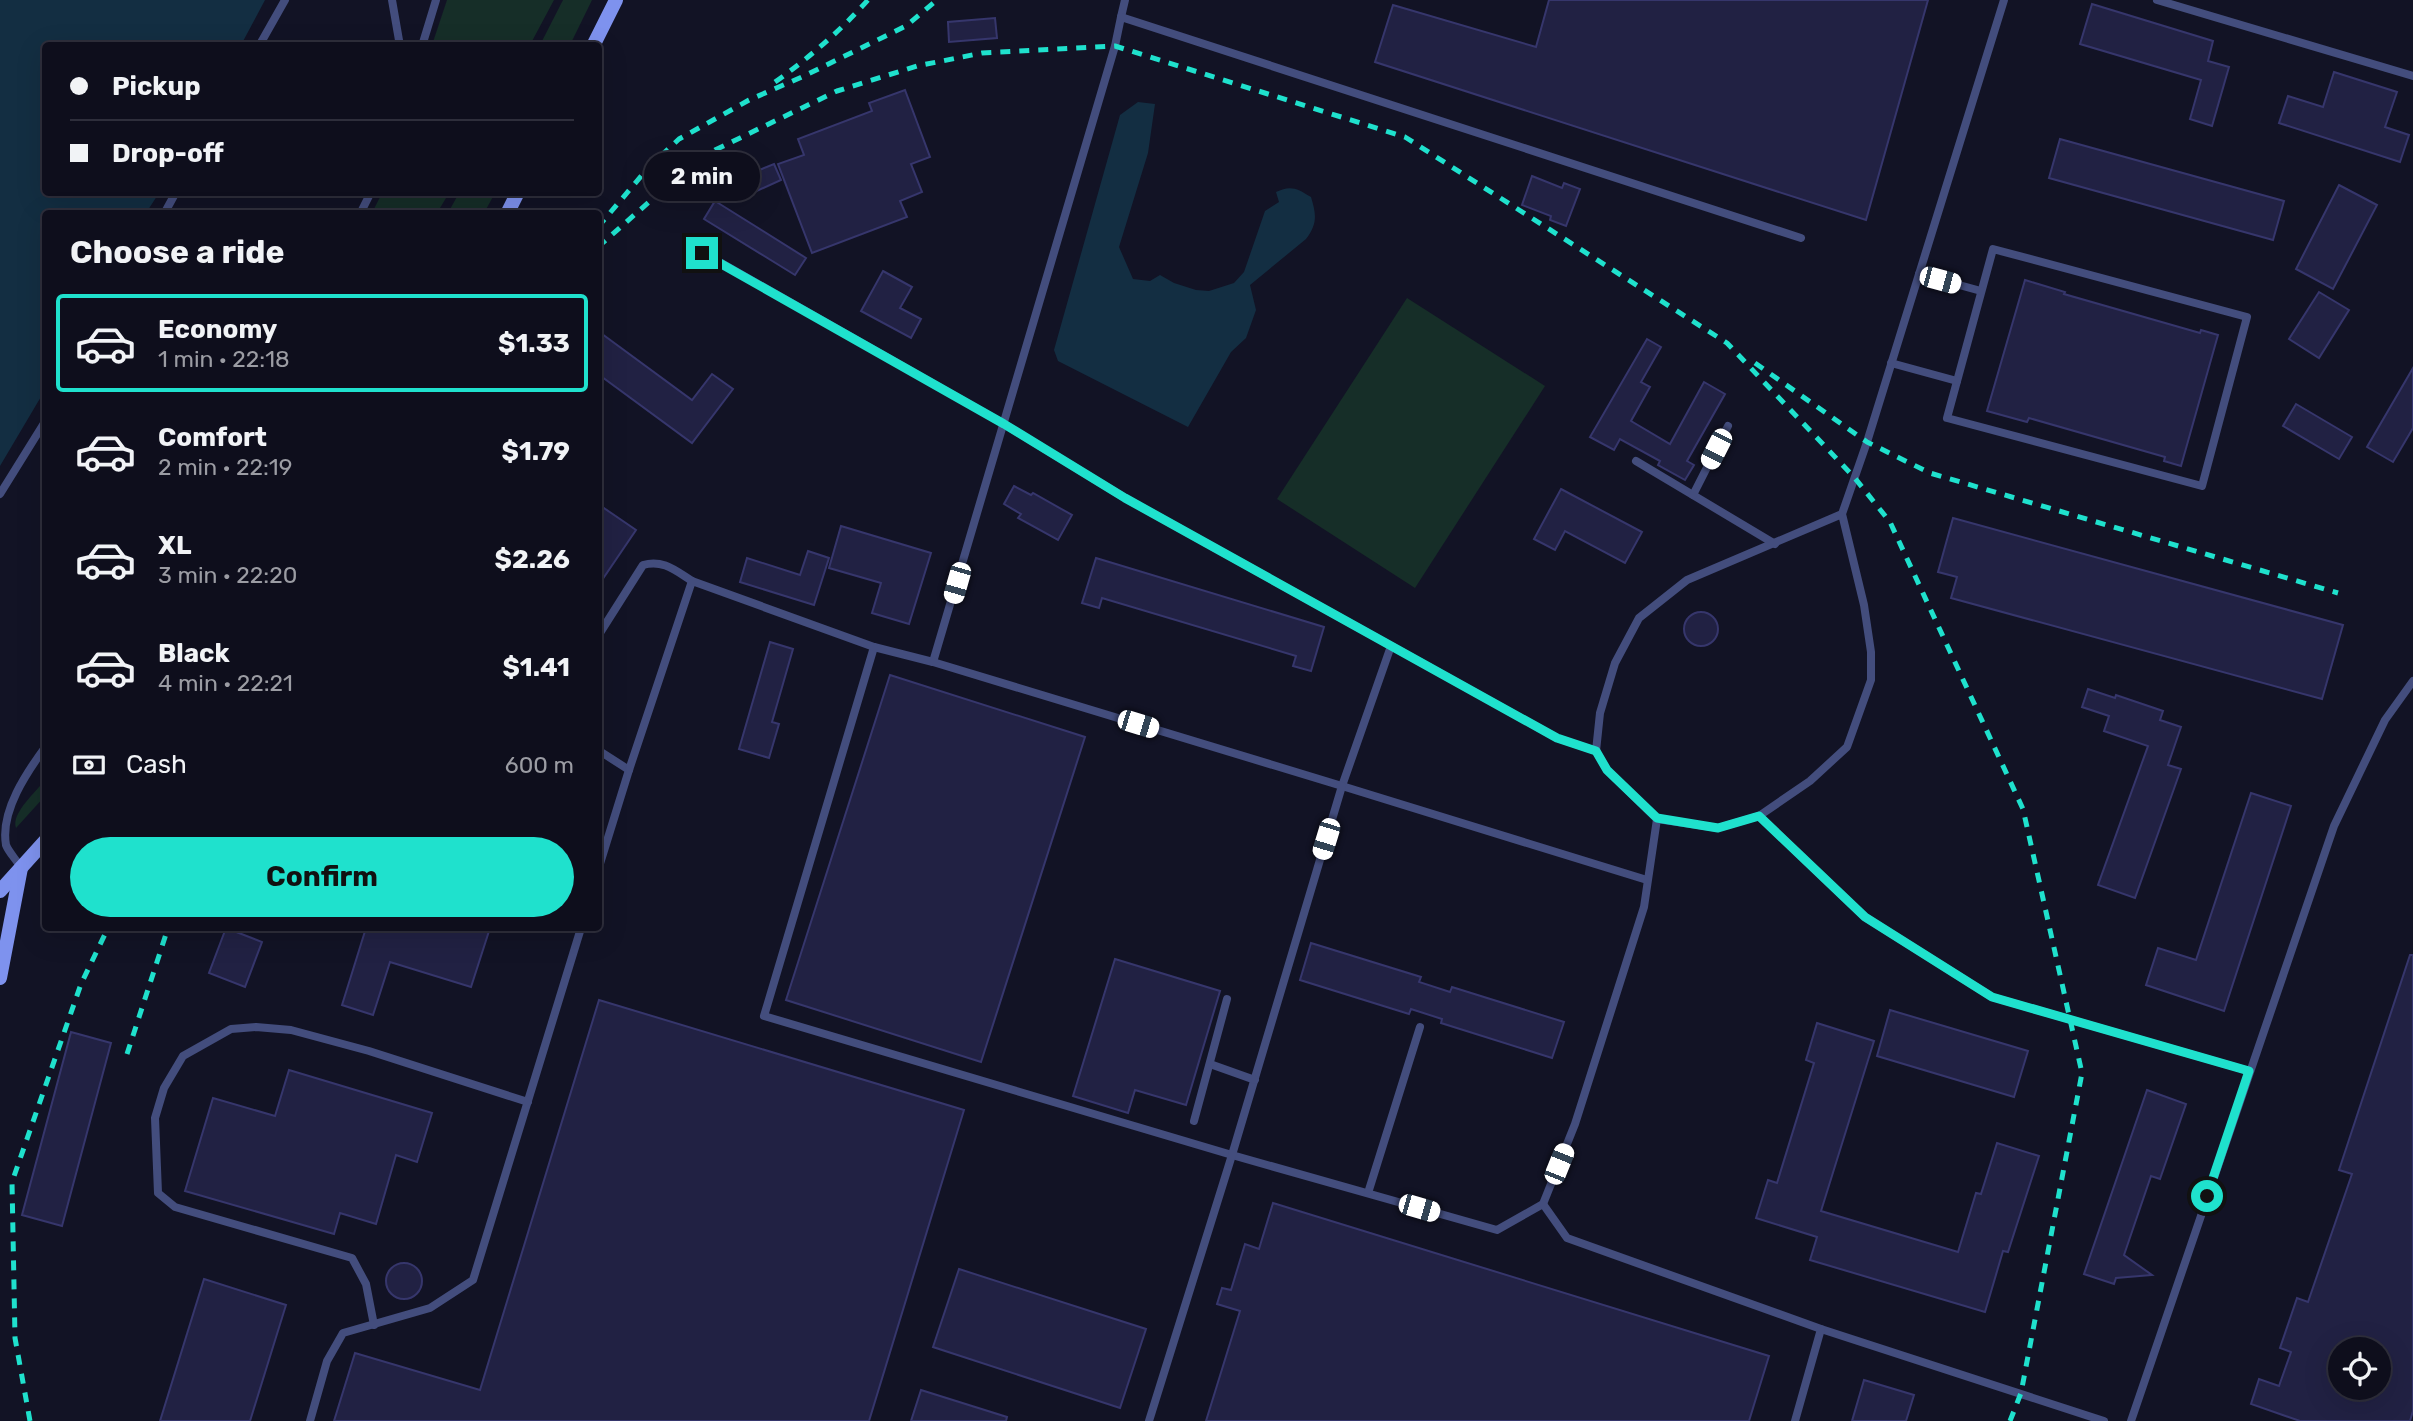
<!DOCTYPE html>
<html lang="en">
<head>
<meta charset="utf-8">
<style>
  body { margin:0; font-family:Rubik,sans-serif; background:#171725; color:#f1f3f6; height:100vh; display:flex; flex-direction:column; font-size:26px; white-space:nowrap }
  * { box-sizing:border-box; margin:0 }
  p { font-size:23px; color:#9b9ca3 }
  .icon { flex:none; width:38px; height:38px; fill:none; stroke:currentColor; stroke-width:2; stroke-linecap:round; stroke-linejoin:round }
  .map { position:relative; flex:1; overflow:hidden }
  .side { position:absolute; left:42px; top:210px; width:560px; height:721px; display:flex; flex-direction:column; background:#0e0e1c; border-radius:7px; box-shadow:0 7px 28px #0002,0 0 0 2px #2e2e3b }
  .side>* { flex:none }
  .guide { position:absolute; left:42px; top:42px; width:560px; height:154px; border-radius:7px; box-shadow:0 7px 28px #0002,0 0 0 2px #2e2e3b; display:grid; align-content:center; height:154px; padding:0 28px; background:#0e0e1c }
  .controls { position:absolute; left:2328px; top:1337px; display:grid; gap:14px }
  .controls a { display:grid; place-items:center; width:63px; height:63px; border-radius:50%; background:#0e0e1c; box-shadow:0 7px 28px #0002,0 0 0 2px #2e2e3b; font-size:35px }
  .end { position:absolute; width:32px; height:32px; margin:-16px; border:9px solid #1fe1cd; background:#111; box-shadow:0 0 0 4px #111 }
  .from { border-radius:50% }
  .bubble { position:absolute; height:49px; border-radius:24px; background:#0e0e1c; box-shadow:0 7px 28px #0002,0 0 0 2px #2e2e3b; font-size:23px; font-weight:700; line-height:49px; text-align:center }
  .car { position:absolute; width:21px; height:42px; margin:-21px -10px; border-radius:9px; box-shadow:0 0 5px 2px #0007; background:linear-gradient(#fff 24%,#345 0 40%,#fff 0 76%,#345 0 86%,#fff 0) }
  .guide b { display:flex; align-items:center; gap:24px; height:66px; font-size:26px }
  .guide b+b { border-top:2px solid #2e2e3b }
  .guide i { width:18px; height:18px; background:#f1f3f6 }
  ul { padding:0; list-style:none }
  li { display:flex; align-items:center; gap:21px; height:98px; margin:0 14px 10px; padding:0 14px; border:4px solid transparent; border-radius:7px }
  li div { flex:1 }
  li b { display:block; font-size:26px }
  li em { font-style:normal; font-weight:700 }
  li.on { border-color:#1fe1cd }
  li>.icon { width:63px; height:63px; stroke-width:1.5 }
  h2 { padding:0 28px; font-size:32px; line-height:84px }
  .pay { display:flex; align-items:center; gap:18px; height:77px; padding:0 28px; font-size:26px }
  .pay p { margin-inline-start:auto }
  .cta { display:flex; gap:14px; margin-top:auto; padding:14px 28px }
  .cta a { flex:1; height:80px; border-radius:42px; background:#1fe1cd; color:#111; font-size:28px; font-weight:700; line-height:80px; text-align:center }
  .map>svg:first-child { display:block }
  .green { fill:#162e28 }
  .water { fill:#132e42 }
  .building { fill:#212143; stroke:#36366c; stroke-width:2; fill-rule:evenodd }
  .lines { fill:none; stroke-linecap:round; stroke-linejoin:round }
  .service { stroke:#434d7d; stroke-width:8 }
  .secondary { stroke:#7e92ee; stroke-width:14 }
  .rail { stroke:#1fe1cd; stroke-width:5; stroke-dasharray:10 9; stroke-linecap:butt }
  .route { stroke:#1fe1cd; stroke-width:9 }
</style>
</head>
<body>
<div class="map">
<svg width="2413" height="1421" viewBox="0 0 2413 1421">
  <rect width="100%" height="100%" fill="#121325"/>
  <g class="green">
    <polygon points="447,0 554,0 530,45 432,45"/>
    <polygon points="563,0 592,0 570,45 540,45"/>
    <polygon points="382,193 382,192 449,193 437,213 372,213"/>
    <polygon points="459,193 459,192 495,193 484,213 448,213"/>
    <polygon points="1407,298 1545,386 1415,588 1277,499"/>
    <path d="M45 780V796L16 828C11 813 36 792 45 780Z"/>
  </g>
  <g class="water">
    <polygon points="0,0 265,0 241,45 46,46 46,192 159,193 146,213 46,214 45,390 0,466"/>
    <path d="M1138 102 1155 104 1148 153 1119 247 1133 279 1150 281 1160 275 1174 283 1196 290 1209 291 1234 283 1244 272 1265 211 1279 202 1276 192C1290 185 1297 188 1311 197 1316 214 1318 223 1306 239L1250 285 1256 310 1246 338 1231 352 1188 427 1058 361 1054 350 1120 115Z"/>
  </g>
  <g class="building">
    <polygon points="1549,0 1928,0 1866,220 1375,62 1393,5 1536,47"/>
    <polygon points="2092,4 2213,41 2208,61 2229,67 2212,126 2190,119 2201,80 2080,44"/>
    <polygon points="995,18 997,38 949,42 948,22"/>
    <polygon points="2334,72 2397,92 2385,127 2409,135 2400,162 2279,123 2288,96 2323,107"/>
    <polygon points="905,90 930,157 911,164 922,192 900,201 907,217 812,253 778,164 804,155 798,139 872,111 869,103"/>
    <polygon points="2060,139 2284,201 2273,240 2049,178"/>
    <polygon points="774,164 781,180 750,194 742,177"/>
    <polygon points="1532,176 1562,188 1564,183 1580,189 1566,226 1550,220 1551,216 1522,205"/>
    <polygon points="2339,185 2377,205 2333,289 2296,269"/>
    <polygon points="715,201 806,258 795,275 704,219"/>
    <polygon points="883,271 912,287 900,308 921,319 911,338 861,311"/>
    <polygon points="2025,280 2065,292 2064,294 2200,333 2201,330 2218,335 2181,466 2164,461 2165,457 2029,418 2027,422 1987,411"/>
    <polygon points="2319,292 2349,310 2319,358 2289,339"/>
    <polygon points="598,331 692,400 712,374 733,389 692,443 598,374"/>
    <polygon points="1647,339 1661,347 1641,382 1650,387 1631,421 1670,444 1704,382 1725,394 1687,461 1694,465 1685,480 1658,465 1660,461 1620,439 1614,450 1590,437"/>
    <polygon points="2413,368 2413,428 2393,462 2367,447"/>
    <polygon points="2296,404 2352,437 2339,459 2283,426"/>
    <polygon points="1014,486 1031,495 1033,493 1072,515 1058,540 1018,518 1021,514 1004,504"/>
    <polygon points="1561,489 1642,532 1625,563 1565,531 1555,550 1534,539"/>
    <polygon points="598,504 636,530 598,586"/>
    <polygon points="1953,518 2343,625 2322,699 1951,598 1957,577 1938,572"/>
    <polygon points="841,526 931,553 909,624 872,613 881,583 829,568"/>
    <polygon points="808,551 829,558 814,605 740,582 747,558 800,575"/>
    <polygon points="1096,558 1324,627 1311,671 1293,666 1296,656 1102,598 1099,608 1082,603"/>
    <circle cx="1701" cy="629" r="17"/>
    <polygon points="770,642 793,649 772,722 779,724 769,758 739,749"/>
    <polygon points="890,675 1085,737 981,1062 786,1000"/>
    <polygon points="2088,689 2115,698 2116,695 2163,711 2160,720 2181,727 2168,765 2181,769 2135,898 2098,885 2148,746 2104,731 2109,716 2082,707"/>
    <polygon points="2251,793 2291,806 2224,1011 2146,985 2158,948 2196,960"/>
    <polygon points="226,928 262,942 245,987 209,973"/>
    <polygon points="366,928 490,928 471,987 390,962 373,1015 342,1005"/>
    <polygon points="1311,943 1421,977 1419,982 1450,992 1452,987 1564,1022 1552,1058 1441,1023 1442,1019 1411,1009 1409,1014 1300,980"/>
    <path d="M2410 955H2413V1411L2410 1421H2300L2251 1404 2259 1379 2279 1386 2291 1352 2280 1348 2297 1298 2308 1302 2352 1174 2339 1170ZM2340 1349H2378V1388H2340Z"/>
    <polygon points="1115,959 1220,991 1186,1105 1135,1090 1128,1113 1073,1096"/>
    <polygon points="599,1000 964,1110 869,1421 334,1421 355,1353 480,1390"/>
    <polygon points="1890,1010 2028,1051 2014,1097 1877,1056"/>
    <polygon points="1817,1023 1874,1041 1821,1211 1958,1252 1976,1193 1981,1194 1997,1143 2039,1156 2008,1252 2003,1251 1985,1312 1810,1260 1817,1237 1756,1218 1768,1180 1777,1183 1814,1063 1806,1060"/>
    <polygon points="71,1032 111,1043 62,1226 22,1215"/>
    <polygon points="289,1070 432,1113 417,1162 396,1155 376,1224 340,1213 334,1234 185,1191 213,1098 275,1116"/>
    <polygon points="2147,1090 2186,1104 2160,1179 2151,1176 2124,1255 2152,1275 2116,1278 2114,1284 2084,1274"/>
    <polygon points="1273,1203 1769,1356 1749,1421 1206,1421 1240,1311 1217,1304 1222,1288 1231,1290 1245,1244 1259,1249"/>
    <circle cx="404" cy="1281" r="18"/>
    <polygon points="959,1269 1146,1329 1120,1408 933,1347"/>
    <polygon points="204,1279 286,1305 250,1421 160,1421"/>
    <polygon points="1864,1380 1914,1395 1906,1421 1852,1421"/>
    <polygon points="921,1390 1007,1417 1006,1421 911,1421"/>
  </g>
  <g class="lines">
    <g class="service">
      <polyline points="392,0 400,46"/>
      <polyline points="2157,0 2413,76"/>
      <polyline points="1121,17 1125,0"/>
      <polyline points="259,46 285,0"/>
      <polyline points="422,46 436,0"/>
      <polyline points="164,214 176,192"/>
      <polyline points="360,214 371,192"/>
      <polygon points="1993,249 2247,317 2202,486 1947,418"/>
      <polyline points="702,252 1004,424 1125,498 1557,738 1596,751"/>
      <polyline points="1919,274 1981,291"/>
      <polyline points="1891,363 1957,381"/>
      <polyline points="1636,461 1775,544"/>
      <polyline points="0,494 46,420"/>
      <polyline points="1693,495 1728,426"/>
      <polyline points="1842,514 1687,580 1639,618 1615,663 1600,713 1596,751 1607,770 1657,819 1718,828 1759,816 1810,781 1847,747 1871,680 1871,652 1864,605 1842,514 1867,442 2004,0"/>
      <path d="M598 636 643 565C663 559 676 571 692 581"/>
      <polyline points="1391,646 1342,786 1647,880"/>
      <polyline points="874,647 764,1016 1232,1155 1497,1230 1543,1204 1575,1124 1644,907 1657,819"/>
      <polyline points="933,662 1115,46 1121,17 1801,238"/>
      <polyline points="598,750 629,770"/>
      <polyline points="1759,816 1865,917 1992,997 2249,1071"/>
      <path d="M21 868C17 860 9 853 6 845 0 811 27 772 46 746"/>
      <polyline points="598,870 629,770 692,581 874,647 933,662 1342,786 1232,1155 1149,1421"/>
      <polyline points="1210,1064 1255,1080"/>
      <polyline points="1194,1121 1227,999"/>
      <polyline points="1368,1193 1420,1027"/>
      <polyline points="1543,1204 1567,1238 1821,1329 2104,1421"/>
      <polyline points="374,1325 366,1284 352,1258 175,1207 158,1193 155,1118 164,1088 183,1056 231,1029 256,1027 291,1030 369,1051 528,1102"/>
      <polyline points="310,1421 327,1361 343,1333 430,1308 473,1280 581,928"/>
      <polyline points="1795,1421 1821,1329"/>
      <polyline points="2131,1421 2334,826 2385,720 2413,681"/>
    </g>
    <g class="secondary">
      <polyline points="593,46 616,0"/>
      <polyline points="507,214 518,192"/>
      <polyline points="0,891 46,840"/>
      <polyline points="0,978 21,868"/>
    </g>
    <g class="rail">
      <path d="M775 82C809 58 840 31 868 0"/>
      <polyline points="598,227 648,168 679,139 749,100 804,76 906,26 937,0"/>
      <polyline points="598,247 649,202 715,150 837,91 917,66 982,53 1115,46 1405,137 1727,343 1854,477 1890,522 2023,809 2082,1073 2021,1393 2010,1421"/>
      <polyline points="1755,363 1867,442 1930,473 2338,593"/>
      <polyline points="127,1054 168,928"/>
      <polyline points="30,1421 15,1338 12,1182 81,984 108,928"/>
    </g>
  </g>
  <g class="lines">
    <polyline class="route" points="702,253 1004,424 1125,498 1557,738 1596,751 1607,770 1657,818 1718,828 1759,816 1865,917 1992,997 2249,1071 2207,1196"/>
  </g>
</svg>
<div class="controls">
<a><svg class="icon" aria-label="locate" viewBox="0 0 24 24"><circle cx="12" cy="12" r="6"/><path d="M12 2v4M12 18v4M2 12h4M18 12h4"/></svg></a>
</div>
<i class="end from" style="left:2207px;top:1196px"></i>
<i class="end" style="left:702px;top:253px"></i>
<div class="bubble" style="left:644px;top:152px;width:116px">2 min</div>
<i class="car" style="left:1940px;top:280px;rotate:105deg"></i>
<i class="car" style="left:1716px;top:449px;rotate:207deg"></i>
<i class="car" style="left:957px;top:583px;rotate:196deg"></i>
<i class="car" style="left:1138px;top:724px;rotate:107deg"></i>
<i class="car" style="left:1326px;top:839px;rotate:197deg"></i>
<i class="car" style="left:1559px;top:1164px;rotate:22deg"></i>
<i class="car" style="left:1419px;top:1208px;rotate:106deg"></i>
<div class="guide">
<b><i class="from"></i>Pickup</b>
<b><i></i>Drop-off</b>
</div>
<section class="side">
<h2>Choose a ride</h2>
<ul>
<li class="on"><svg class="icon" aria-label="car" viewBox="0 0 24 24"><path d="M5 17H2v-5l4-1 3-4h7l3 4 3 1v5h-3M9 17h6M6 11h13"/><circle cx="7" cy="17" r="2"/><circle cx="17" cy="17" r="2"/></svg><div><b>Economy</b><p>1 min · 22:18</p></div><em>$1.33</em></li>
<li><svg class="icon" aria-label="car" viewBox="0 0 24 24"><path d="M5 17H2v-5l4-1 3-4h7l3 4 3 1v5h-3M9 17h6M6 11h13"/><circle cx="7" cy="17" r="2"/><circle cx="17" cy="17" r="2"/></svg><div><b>Comfort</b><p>2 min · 22:19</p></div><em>$1.79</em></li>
<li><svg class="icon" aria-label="car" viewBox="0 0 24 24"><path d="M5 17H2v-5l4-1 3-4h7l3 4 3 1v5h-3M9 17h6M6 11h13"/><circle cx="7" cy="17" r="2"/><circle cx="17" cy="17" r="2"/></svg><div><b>XL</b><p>3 min · 22:20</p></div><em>$2.26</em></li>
<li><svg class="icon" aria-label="car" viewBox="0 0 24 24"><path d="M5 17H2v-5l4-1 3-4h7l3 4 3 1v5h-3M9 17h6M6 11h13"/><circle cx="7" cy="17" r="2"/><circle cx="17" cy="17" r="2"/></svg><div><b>Black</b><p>4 min · 22:21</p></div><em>$1.41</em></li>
</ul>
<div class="pay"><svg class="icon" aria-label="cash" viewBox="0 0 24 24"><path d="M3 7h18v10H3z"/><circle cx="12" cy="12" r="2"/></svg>Cash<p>600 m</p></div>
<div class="cta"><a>Confirm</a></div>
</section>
</div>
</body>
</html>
